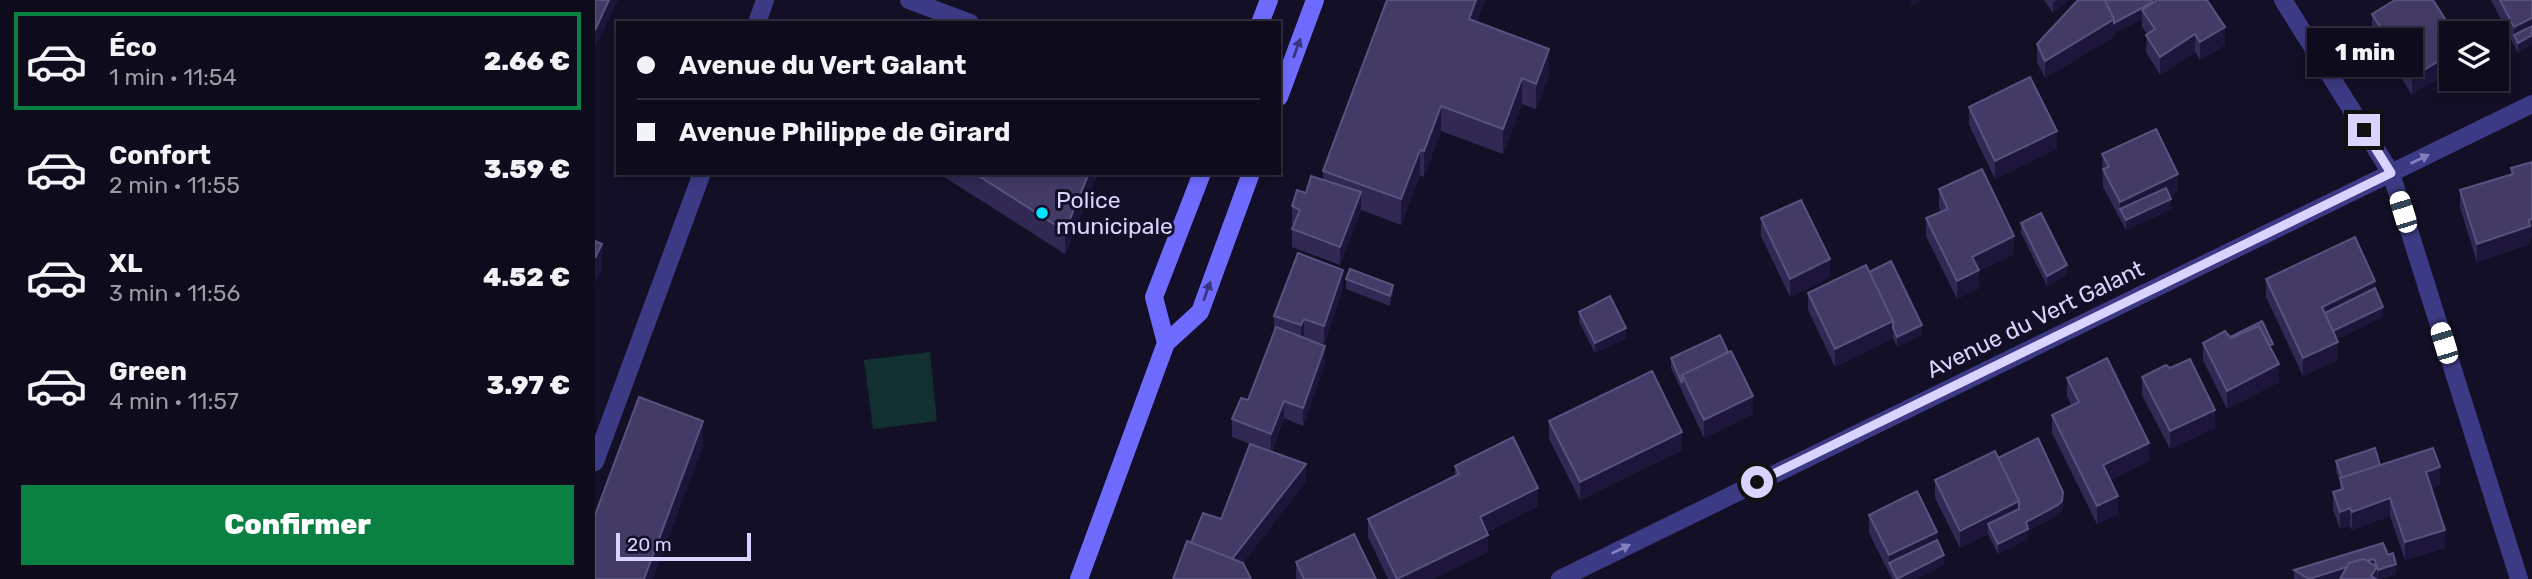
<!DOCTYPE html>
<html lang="fr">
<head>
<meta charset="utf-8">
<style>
  body { margin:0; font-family:Rubik,sans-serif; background:#171425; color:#f1f3f6; height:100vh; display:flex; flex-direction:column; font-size:26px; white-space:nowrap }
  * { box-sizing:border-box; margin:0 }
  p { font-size:23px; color:#9b9ba3 }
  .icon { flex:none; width:38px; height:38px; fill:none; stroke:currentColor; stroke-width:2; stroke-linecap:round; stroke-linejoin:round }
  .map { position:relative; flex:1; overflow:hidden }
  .drawer { display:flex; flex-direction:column; background:#0e0b1c; width:595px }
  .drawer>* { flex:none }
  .guide { position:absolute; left:21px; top:21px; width:665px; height:154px; border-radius:0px; box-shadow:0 4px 10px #0003,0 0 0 2px #2e2b3b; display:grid; align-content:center; height:154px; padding:0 21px; background:#0e0b1c }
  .tools { position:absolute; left:1844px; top:21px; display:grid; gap:14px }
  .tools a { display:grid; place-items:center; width:70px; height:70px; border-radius:0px; background:#0e0b1c; box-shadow:0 4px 10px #0003,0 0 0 2px #2e2b3b; font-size:35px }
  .scale { position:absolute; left:21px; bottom:18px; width:135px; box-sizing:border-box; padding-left:7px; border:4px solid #d9d4ff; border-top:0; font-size:19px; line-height:24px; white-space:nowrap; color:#d9d4ff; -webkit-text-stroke:5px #130f26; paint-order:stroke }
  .end { position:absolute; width:32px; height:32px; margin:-16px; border:9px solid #d9d4ff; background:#111; box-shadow:0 0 0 4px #111 }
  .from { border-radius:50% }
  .bubble { position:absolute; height:49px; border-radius:0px; background:#0e0b1c; box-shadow:0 4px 10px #0003,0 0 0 2px #2e2b3b; font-size:23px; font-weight:800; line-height:49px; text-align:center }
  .car { position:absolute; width:21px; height:42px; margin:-21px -10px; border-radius:9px; box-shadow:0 0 5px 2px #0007; background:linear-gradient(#fff 24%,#345 0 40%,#fff 0 76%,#345 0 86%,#fff 0) }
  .guide b { display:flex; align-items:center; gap:24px; height:66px; font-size:26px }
  .guide b+b { border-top:2px solid #2e2b3b }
  .guide i { width:18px; height:18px; background:#f1f3f6 }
  ul { padding:12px 0 0; list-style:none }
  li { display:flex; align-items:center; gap:21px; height:98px; margin:0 14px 10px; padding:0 7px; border:4px solid transparent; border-radius:0px }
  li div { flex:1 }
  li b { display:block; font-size:26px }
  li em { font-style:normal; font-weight:800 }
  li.active { border-color:#0b8043 }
  li>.icon { width:63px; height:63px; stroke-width:1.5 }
  .cta { display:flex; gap:14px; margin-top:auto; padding:14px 21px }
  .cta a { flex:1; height:80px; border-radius:0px; background:#0b8043; color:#fff; font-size:28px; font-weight:800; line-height:80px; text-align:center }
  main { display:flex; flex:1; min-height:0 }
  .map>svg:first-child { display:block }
  .green { fill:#12302f }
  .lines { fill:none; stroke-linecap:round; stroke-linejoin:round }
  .street { stroke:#3d3a85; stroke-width:18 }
  .secondary { stroke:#6f6bff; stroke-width:18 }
  .wall { fill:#312854 }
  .shaded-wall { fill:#1d163a }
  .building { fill:#433a66; stroke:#5a527e; stroke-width:2 }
  .oneway { fill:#38347d }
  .oneway2 { fill:#837fbc }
  .route { stroke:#d9d4ff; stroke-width:9 }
  .poi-dot { fill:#00e5ff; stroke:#130f26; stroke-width:2.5 }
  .labels { text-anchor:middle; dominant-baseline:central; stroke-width:6; stroke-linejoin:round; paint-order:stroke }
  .poi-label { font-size:23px; fill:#d9d4ff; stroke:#130f26; text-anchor:start }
  .street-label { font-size:23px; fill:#d9d4ff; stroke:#130f26 }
</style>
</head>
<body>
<main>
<section class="drawer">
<ul>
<li class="active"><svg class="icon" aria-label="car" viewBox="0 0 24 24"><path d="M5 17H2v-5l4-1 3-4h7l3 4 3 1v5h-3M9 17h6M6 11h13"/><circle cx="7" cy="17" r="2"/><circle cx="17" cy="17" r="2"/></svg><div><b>Éco</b><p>1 min · 11:54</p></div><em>2.66 €</em></li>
<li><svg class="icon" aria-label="car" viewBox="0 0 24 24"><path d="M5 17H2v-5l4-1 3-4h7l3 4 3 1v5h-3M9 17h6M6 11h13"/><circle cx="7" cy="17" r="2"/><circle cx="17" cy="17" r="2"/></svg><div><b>Confort</b><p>2 min · 11:55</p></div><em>3.59 €</em></li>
<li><svg class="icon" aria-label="car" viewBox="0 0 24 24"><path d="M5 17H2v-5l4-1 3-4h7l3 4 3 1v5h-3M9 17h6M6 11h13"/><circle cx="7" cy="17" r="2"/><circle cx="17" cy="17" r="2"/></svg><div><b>XL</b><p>3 min · 11:56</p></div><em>4.52 €</em></li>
<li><svg class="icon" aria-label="car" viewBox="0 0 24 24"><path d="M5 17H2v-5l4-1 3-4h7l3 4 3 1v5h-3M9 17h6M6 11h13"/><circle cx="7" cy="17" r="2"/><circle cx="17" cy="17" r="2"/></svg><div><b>Green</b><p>4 min · 11:57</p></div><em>3.97 €</em></li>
</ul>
<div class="cta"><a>Confirmer</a></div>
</section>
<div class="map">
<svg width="1937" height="579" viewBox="0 0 1937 579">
  <rect width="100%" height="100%" fill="#130f26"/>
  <polygon class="green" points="335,352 342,421 278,429 269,360"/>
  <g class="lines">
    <g class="street">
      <polyline points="314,0 375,23"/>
      <polyline points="1688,0 1796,173 1924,579"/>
      <polyline points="162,23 170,0"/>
      <polyline points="0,462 107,173"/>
      <polyline points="965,579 1937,104"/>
    </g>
    <g class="secondary">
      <polyline points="665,23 674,0"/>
      <polyline points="684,97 720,0"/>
      <polyline points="571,343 559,297 607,173"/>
      <polyline points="484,579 571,343 605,312 656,173"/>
    </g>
  </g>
  <g class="wall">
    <polygon points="890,0 882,22 954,74 941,109 927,104 908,154 846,131 829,177 825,175 806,225 766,210 745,265 697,247 697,229 699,225 697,224 697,206 711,193 728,180 728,171"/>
    <polygon points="1449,0 1474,0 1458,13"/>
    <polygon points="1896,0 1937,0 1923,53"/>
    <polygon points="1558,2 1630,45 1605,60 1600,52 1565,75 1551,52 1552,34 1547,27 1547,19 1519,33 1519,37 1450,78 1442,62 1442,44"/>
    <polygon points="1777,14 1859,33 1817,95 1777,31"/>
    <polygon points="1374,107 1462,149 1400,179 1374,125"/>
    <polygon points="1507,154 1583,192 1575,196 1576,209 1531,230 1508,187"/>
    <polygon points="1937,162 1937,237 1935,238 1935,244 1882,262 1865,208 1865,190 1916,174 1916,168"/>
    <polygon points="343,173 503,173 470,254"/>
    <polygon points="1344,189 1419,254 1384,271 1384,288 1362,299 1331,236 1331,218 1346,212 1344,207"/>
    <polygon points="1166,218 1235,277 1195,297 1166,236"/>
    <polygon points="1426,223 1472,275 1452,286 1426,233"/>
    <polygon points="1274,272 1327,335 1302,347 1298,338 1240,367 1213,310 1213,293"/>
    <polygon points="751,279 798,295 795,306 751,289"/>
    <polygon points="1671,279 1780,288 1788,317 1742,339 1743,360 1708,376 1671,297"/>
    <polygon points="748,288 729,344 708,338 730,364 708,426 689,418 677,451 711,482 596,543 626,519 655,444 637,437 637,419 653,400 679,332 679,316"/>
    <polygon points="984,312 1031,338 1000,353 984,322"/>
    <polygon points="1608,343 1678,353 1684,382 1632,409 1608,360"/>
    <polygon points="1076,358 1158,414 1109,438 1076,368"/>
    <polygon points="1547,377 1620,428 1575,449 1547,395"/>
    <polygon points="1472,378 1554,461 1515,480 1523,514 1502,524 1457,433 1457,415 1477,406 1472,396"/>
    <polygon points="954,421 1087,450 985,500 954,439"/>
    <polygon points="1403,458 1468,502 1467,511 1463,515 1433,531 1433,539 1403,554 1393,534 1365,548 1340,498 1340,480"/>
    <polygon points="1741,461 1785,465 1845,485 1836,488 1850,548 1810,560 1795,516 1757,530 1755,526 1745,529 1738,510 1738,492 1745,490 1745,482 1741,471"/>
    <polygon points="860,466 943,506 892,532 893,552 838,579 793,579 773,537 773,519 860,476"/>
    <polygon points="1274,515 1342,540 1349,565 1321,579 1297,579 1274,533"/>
    <polygon points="1788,543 1801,574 1785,579 1783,579 1782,576 1782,579 1699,579 1699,570"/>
    <polygon points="701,562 781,579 701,579"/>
  </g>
  <g class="shaded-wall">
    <polygon points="14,0 23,0 0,48 0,30"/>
    <polygon points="881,0 890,0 874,44 874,19"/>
    <polygon points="1316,0 1326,0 1316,6"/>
    <polygon points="1461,0 1474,0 1458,13 1458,3"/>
    <polygon points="1558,3 1547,10 1547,19 1519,33 1519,37 1450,78 1450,61 1519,19"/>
    <polygon points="1937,18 1937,45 1923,53 1923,43 1919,35 1919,45 1919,27"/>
    <polygon points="1630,27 1630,45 1605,60 1605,42"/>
    <polygon points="1600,34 1600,52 1565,75 1565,57"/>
    <polygon points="954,49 954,74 941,109 941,84"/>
    <polygon points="1857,53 1857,71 1817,95 1817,77"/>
    <polygon points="927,78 927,104 908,154 908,129"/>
    <polygon points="846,106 846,131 829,177 829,151"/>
    <polygon points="1462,131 1462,149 1400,179 1400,161"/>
    <polygon points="825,150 825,175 806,225 806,199"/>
    <polygon points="494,173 503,173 470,254 470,231"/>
    <polygon points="1583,174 1583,192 1529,217 1525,209 1525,202"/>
    <polygon points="766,192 766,210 745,265 745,247"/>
    <polygon points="1576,199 1576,209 1531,230 1531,220"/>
    <polygon points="1937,219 1937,237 1935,238 1935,244 1882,262 1882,244"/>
    <polygon points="1419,236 1419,254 1384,271 1384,288 1362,299 1362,281 1377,257"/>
    <polygon points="7,244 7,269 0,284 0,258"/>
    <polygon points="1235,259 1235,277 1195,297 1195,279"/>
    <polygon points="1472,265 1472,275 1452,286 1452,276"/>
    <polygon points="748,270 748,288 729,344 729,326"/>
    <polygon points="1780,281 1780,298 1731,323 1727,307"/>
    <polygon points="798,285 798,295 795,306 795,296"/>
    <polygon points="1788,307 1788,317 1735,342 1735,332"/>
    <polygon points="709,319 709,337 706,343 706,325"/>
    <polygon points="1298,321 1298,339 1240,367 1240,349"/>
    <polygon points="1327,325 1327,335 1302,347 1302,337"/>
    <polygon points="1031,328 1031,338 1000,353 1000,343"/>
    <polygon points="1743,342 1743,360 1708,376 1708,358"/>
    <polygon points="730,346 730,364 708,426 708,408"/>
    <polygon points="1684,364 1684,382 1632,409 1632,391"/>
    <polygon points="1158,396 1158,414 1109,438 1109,420"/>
    <polygon points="689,401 689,418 676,452 676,434"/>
    <polygon points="1620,410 1620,428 1575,449 1575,431"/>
    <polygon points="108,421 108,446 58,579 49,579"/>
    <polygon points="1087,432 1087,450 985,500 985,482"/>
    <polygon points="1554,443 1554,461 1508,483 1508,465"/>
    <polygon points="711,464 711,482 636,579 635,562"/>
    <polygon points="1845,467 1845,485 1831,490 1831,472"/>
    <polygon points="943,488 943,506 885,535 885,517"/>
    <polygon points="1468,492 1467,511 1463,515 1433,531 1433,539 1403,554 1403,544"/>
    <polygon points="1523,496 1523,514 1502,524 1502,506"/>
    <polygon points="1795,498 1795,516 1757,530 1757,512"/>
    <polygon points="1424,501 1424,519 1393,524 1393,534 1365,548 1365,531"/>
    <polygon points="1755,508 1755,526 1745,529 1745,512"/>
    <polygon points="1850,530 1850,548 1810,560 1810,542"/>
    <polygon points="1342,532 1342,550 1294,563 1294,555"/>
    <polygon points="893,535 893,552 838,579 802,579"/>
    <polygon points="1349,555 1349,565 1321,579 1302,579"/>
    <polygon points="1779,559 1779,569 1746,579 1714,579"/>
    <polygon points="1801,564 1801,574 1783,579 1783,570"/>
    <polygon points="1782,567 1782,579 1776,576"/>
  </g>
  <g class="building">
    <polygon points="0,0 14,0 0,30"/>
    <polygon points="792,0 881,0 874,19 954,49 941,84 927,78 908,129 846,106 829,151 825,150 806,199 728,171"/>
    <polygon points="1483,0 1510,0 1519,19 1450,61 1442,44"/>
    <polygon points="1510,0 1557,0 1558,2 1519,23 1519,19"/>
    <polygon points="1562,0 1612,0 1630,27 1605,42 1600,34 1565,57 1551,35 1560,29 1547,10"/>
    <polygon points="1800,0 1838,0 1859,33 1857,33 1857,53 1817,77 1777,14"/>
    <polygon points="1905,0 1937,0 1937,18 1919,27"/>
    <polygon points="1937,26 1937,35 1923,43 1919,35"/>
    <polygon points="1435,77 1462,131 1400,161 1374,107"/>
    <polygon points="1561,129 1583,174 1525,202 1508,169 1514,167 1507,154"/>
    <polygon points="1937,162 1937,219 1934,220 1935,226 1882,244 1865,190 1918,174 1916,168"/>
    <polygon points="1387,169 1419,236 1377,257 1384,270 1362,281 1331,218 1353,209 1344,189"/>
    <polygon points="379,173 494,173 470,231"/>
    <polygon points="716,176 766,192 745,247 697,229 705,210 697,206 702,190 711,193"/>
    <polygon points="1571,188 1576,199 1531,220 1525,209"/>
    <polygon points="1206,200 1235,259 1195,279 1166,218"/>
    <polygon points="1446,213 1472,265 1452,276 1426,223"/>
    <polygon points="1760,237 1780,281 1727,307 1743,342 1708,358 1671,279"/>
    <polygon points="0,241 7,244 0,258"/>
    <polygon points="703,253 748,270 729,326 709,319 706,325 679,316"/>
    <polygon points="1296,261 1327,325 1302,337 1298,328 1298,321 1274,272"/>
    <polygon points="1271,265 1298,321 1240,349 1213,293"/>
    <polygon points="755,269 798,285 795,296 751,279"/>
    <polygon points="1780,288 1788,307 1738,331 1730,313"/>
    <polygon points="1015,296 1031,328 1000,343 984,312"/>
    <polygon points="1667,321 1678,344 1674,346 1664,326 1636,338 1635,337"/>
    <polygon points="1664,326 1684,364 1632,391 1608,343 1630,331 1636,338"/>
    <polygon points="681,327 730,346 708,408 689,401 676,434 637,419 646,398 653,400"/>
    <polygon points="1125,335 1133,352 1087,375 1087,383 1076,358"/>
    <polygon points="1136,351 1158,396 1109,420 1087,375"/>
    <polygon points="1512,358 1554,443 1508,465 1523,496 1502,506 1457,415 1484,402 1472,378"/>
    <polygon points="1595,359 1620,410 1575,431 1547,377 1571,365 1575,368"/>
    <polygon points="1057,371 1087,432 985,482 954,421"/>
    <polygon points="44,397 108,421 49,579 0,579 0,515"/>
    <polygon points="918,437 943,488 885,517 893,535 802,579 773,519 864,474 860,466"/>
    <polygon points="1443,438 1468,492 1467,501 1463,505 1431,522 1433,529 1403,544 1393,524 1424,509 1424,501 1403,458"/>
    <polygon points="655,444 711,464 637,559 596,543 608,513 626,519"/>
    <polygon points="1780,448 1785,465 1747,478 1741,461"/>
    <polygon points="1838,448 1845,467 1831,472 1850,530 1810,542 1795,498 1757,512 1755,508 1745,512 1738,492 1748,489 1745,478"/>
    <polygon points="1400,451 1424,501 1365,531 1340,480"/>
    <polygon points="1322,491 1342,532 1294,555 1274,515"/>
    <polygon points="759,534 781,579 709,579 701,562"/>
    <polygon points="1342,540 1349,555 1302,579 1294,563"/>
    <polygon points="592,541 648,563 656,579 578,579"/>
    <polygon points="1788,543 1793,555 1798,553 1801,564 1783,570 1779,559 1772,561 1769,559 1754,563 1752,567 1714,579 1699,570"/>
    <polygon points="1769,559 1782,567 1776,576 1781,579 1745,579 1754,563"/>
  </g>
  <defs><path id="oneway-solid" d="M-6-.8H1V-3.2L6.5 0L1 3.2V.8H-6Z" transform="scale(1.75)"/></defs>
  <g class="oneway">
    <use href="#oneway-solid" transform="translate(702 48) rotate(-70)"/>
    <use href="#oneway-solid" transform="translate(612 291) rotate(-70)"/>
  </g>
  <g class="oneway2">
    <use href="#oneway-solid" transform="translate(1825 159) rotate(-26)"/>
    <use href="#oneway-solid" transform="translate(1026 549) rotate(-26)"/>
  </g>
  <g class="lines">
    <polyline class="route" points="1162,482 1796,173 1769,130"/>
  </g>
  <circle class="poi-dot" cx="447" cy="213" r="7"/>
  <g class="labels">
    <g class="poi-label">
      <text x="461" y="200">Police<tspan x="461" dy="26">municipale</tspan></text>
    </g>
    <g class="street-label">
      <text transform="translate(1440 319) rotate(-26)">Avenue du Vert Galant</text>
    </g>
  </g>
</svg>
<div class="tools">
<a><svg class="icon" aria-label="layers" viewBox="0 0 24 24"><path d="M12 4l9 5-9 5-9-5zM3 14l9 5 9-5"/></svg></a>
</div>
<div class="scale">20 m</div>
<i class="end from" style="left:1162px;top:482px"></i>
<i class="end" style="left:1769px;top:130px"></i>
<div class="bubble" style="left:1712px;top:28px;width:116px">1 min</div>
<i class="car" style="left:1808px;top:212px;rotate:343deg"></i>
<i class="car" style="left:1849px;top:343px;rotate:343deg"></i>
<div class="guide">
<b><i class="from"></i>Avenue du Vert Galant</b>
<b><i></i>Avenue Philippe de Girard</b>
</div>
</div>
</main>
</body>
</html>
